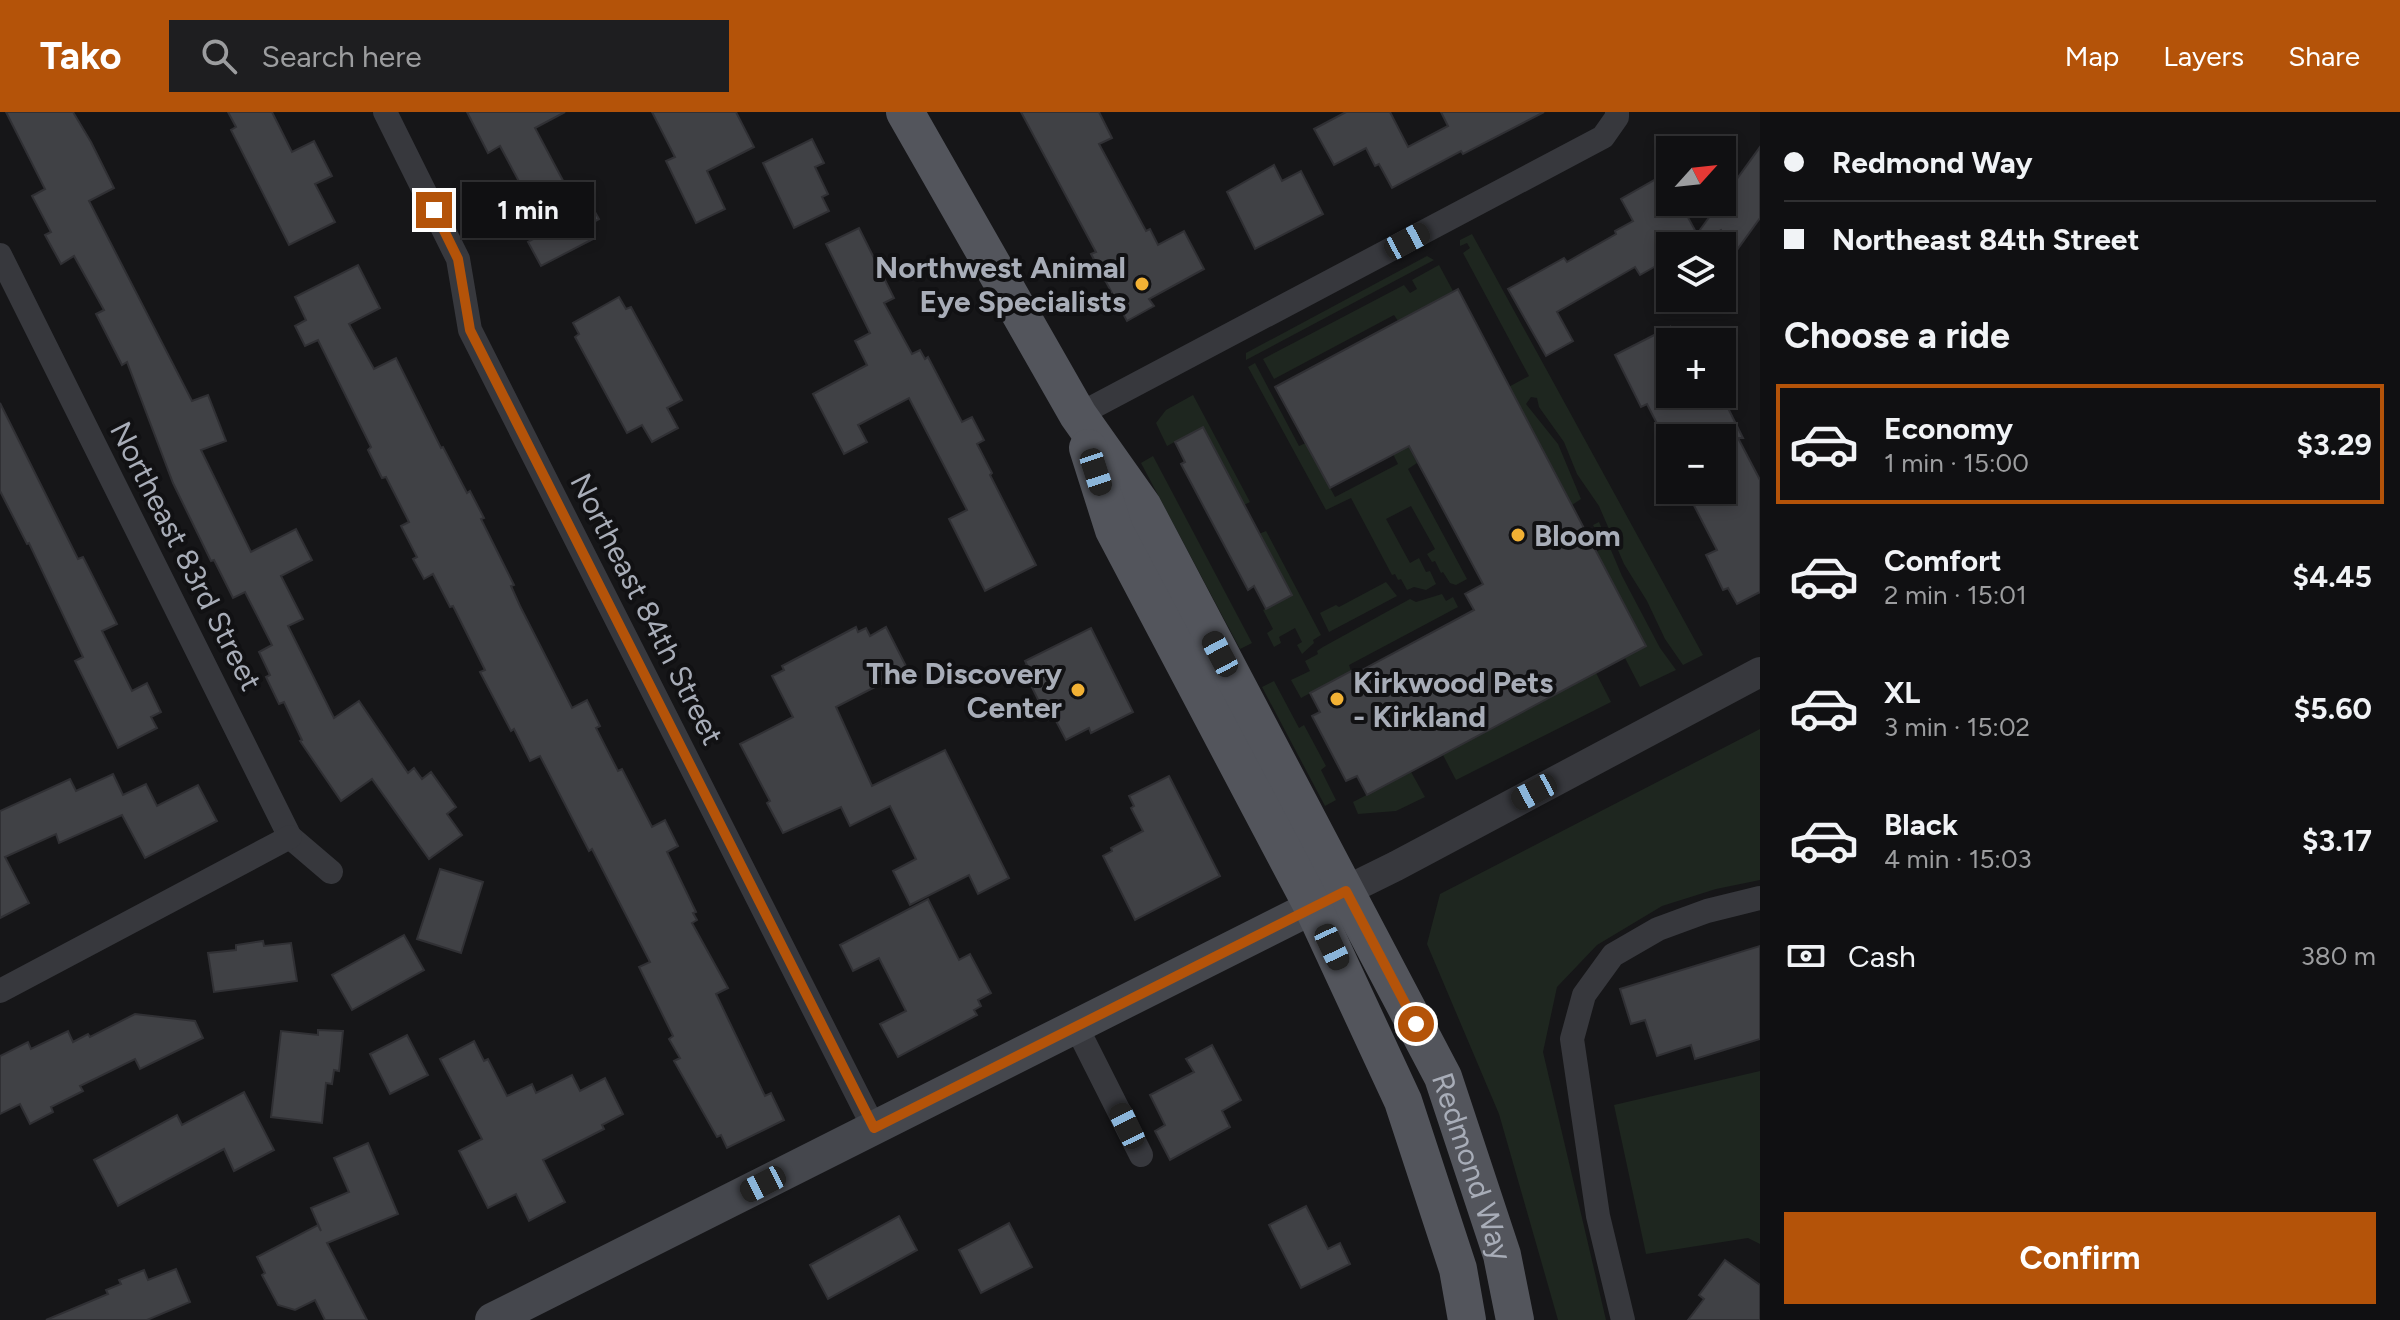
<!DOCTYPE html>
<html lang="en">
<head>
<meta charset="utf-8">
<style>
  body { margin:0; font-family:Figtree,sans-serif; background:#1e1e20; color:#f1f3f6; height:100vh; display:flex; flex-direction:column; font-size:30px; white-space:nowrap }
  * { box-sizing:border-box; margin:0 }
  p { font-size:26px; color:#9c9d9f }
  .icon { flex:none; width:44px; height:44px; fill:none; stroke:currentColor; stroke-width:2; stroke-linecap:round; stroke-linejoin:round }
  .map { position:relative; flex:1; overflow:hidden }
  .panel { display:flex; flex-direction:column; background:#101012; width:640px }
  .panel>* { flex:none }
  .top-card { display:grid; align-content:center; height:176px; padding:0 24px; background:#101012 }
  .needle { width:52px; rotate:63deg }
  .buttons { position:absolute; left:1656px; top:24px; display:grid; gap:16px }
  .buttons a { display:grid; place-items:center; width:80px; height:80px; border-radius:0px; background:#101012; box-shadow:0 4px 12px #0003,0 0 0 2px #303032; font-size:40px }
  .end { position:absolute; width:36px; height:36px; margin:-18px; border:10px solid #b45309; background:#fff; box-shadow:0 0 0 4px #fff }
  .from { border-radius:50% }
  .bubble { position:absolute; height:56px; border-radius:0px; background:#101012; box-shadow:0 4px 12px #0003,0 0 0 2px #303032; font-size:26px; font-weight:700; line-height:56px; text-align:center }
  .car { position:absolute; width:24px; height:48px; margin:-24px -12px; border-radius:10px; box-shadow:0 0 6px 2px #0007; background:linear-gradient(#222 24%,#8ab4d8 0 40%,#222 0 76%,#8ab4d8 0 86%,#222 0) }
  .top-card b { display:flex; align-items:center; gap:28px; height:76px; font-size:30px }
  .top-card b+b { border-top:2px solid #303032 }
  .top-card i { width:20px; height:20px; background:#f1f3f6 }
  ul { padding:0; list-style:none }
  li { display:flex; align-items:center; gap:24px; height:120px; margin:0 16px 12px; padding:0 8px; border:4px solid transparent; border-radius:0px }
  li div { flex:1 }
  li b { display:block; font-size:30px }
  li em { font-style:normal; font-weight:700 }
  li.on { border-color:#b45309 }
  li>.icon { width:72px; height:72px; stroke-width:1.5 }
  h2 { padding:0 24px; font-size:36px; line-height:96px }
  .pay { display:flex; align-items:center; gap:20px; height:88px; padding:0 24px; font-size:30px }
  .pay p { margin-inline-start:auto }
  .button { display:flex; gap:16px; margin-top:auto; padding:16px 24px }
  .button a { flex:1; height:92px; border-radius:0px; background:#b45309; color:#fff; font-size:32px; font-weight:700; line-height:92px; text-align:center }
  header { display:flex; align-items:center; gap:48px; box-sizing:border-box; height:112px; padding:0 40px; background:#b45309; color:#fff }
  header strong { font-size:38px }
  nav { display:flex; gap:44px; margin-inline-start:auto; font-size:28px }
  .search { width:560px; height:72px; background:#1e1e20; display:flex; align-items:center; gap:20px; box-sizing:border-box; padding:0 28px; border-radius:0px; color:#9c9d9f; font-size:30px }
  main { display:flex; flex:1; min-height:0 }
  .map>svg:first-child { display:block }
  .green { fill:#1e261f }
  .building { fill:#404145; stroke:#303034; stroke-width:2 }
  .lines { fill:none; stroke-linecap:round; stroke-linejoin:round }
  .minor { stroke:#37383d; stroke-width:24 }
  .tertiary { stroke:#37383d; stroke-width:30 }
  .secondary { stroke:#45474d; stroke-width:34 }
  .primary { stroke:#53555c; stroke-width:38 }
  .route { stroke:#b45309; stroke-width:10 }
  .poi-dot { fill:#f2b134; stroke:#111113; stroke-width:3 }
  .labels { text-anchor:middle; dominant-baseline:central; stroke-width:8; stroke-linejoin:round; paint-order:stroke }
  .poi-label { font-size:30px; font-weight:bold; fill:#a8adb8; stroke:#111113; text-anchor:end }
  .street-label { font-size:30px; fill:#a8adb8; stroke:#111113 }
</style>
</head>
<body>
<header>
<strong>Tako</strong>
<div class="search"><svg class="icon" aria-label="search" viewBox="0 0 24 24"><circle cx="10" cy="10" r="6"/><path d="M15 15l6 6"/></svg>Search here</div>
<nav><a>Map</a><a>Layers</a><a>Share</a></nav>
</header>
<main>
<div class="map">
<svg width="1760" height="1208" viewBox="0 0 1760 1208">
  <rect width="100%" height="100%" fill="#161618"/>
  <g class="green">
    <polygon points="1472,122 1703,543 1683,553 1665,527 1647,489 1624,452 1599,394 1577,362 1564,330 1539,295 1537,286 1531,285 1526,292 1558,332 1581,387 1572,393 1523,301 1503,278 1529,264 1463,141 1470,136 1467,131 1460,134 1460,128"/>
    <polygon points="1427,144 1434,148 1246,248 1246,241"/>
    <polygon points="1439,153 1453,179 1411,202 1400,212 1394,203 1274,267 1263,247 1404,173 1410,181 1417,177 1412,168"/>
    <polygon points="1255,251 1299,334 1306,331 1335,385 1398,352 1393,342 1408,334 1417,351 1408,357 1467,467 1456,473 1450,471 1443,460 1441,461 1435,449 1432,450 1427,442 1435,437 1411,394 1386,407 1410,451 1419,446 1426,460 1430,459 1436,472 1426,478 1414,475 1407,478 1401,467 1398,468 1395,462 1392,463 1351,386 1326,398 1248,255"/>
    <polygon points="1193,283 1250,390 1244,393 1203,315 1167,334 1156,311 1166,298"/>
    <polygon points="1153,344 1252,531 1240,537 1141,351"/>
    <polygon points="1599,410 1622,464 1660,536 1676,558 1640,575 1625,546 1646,534 1596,440 1604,435 1593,413"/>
    <polygon points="1266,419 1321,523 1313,528 1314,531 1302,542 1297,533 1302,530 1295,516 1279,525 1281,531 1274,535 1267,521 1273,517 1263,498 1291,483 1259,422"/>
    <polygon points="1386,470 1397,484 1329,520 1320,501 1336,493 1339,495"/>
    <polygon points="1442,482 1446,489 1453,485 1458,495 1349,553 1351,559 1301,586 1291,568 1310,559 1305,549 1318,542 1317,539 1323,535 1410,487 1416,490"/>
    <polygon points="1596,561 1611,590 1456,668 1443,643"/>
    <polygon points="1274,569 1299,616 1304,613 1326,654 1321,658 1336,688 1325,694 1262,575"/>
    <polygon points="1760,617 1760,768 1716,777 1662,794 1597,833 1557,875 1543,940 1606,1208 1558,1208 1499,1002 1427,832 1440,782"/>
    <polygon points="1411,660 1425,685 1396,699 1358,702 1353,690"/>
    <polygon points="1760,959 1760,1132 1748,1126 1646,1142 1614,993"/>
  </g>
  <g class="building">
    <polygon points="6,0 73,0 91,30 114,76 89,89 192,289 208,283 226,329 201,338 251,440 296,417 312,448 281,464 303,507 288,514 334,606 359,589 408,661 414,656 422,667 431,660 456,695 447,702 462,723 429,747 372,667 341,689 300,629 302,628 284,590 279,592 266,565 270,563 259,540 272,533 245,480 233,486 214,448 211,449 173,371 127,250 122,253 96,202 104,198 74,144 61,152 45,123 51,120 32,84 45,77"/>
    <polygon points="228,0 272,0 292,40 314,29 332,64 315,72 335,110 289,133 231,18 236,15"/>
    <polygon points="467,0 565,0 535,16 576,93 587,86 599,107 586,114 593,127 541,154 528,130 546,120 500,34 488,41"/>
    <polygon points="652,0 736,0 754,35 707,59 725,97 696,111 666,49 675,45"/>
    <polygon points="1021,0 1099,0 1112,26 1099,32 1146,119 1150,117 1158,133 1184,119 1204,157 1149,187 1154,194 1127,209 1091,142 1096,140"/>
    <polygon points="1346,0 1390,0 1408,35 1448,14 1441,0 1544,0 1463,42 1461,39 1392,76 1379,52 1375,54 1366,36 1334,53 1314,17"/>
    <polygon points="812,27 824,51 815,55 828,82 822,85 829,99 794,116 763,51"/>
    <polygon points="1760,35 1760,106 1734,142 1721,118 1701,129 1704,134 1670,134 1670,146 1640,163 1635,155 1557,200 1573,229 1546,244 1508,177 1564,146 1567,150 1616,122 1615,119 1633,109 1621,87 1658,66 1670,90 1678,101 1684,98 1697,122"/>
    <polygon points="1274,53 1282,69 1301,59 1323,102 1255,137 1227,80"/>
    <polygon points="859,116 894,186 884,191 912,242 920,238 925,247 928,245 962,310 972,305 984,328 977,332 992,361 990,363 1036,453 985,479 949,407 967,398 909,286 858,313 867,330 844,342 813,282 867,253 855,229 870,221 826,132"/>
    <polygon points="358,153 380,196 349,212 374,257 396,246 441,336 443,335 467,381 470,379 484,406 481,407 514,473 511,474 520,494 572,596 587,588 600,614 596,616 618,659 622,657 652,715 665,708 678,734 667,740 696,800 693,801 697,808 692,811 728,876 716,882 765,984 771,981 784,1008 727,1036 721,1023 717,1025 674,949 680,946 669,927 673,924 639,855 650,850 592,737 589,739 540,644 530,649 514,617 511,619 480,560 485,558 453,494 450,495 433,462 424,467 413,447 417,445 401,414 409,410 386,365 382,366 368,338 371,335 318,228 305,234 295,214 306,208 295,185"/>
    <polygon points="1458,177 1646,534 1367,683 1357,664 1346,669 1312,604 1320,600 1310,581 1351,559 1353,563 1474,498 1465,482 1483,472 1409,334 1330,376 1275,275"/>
    <polygon points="619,185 626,197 631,195 682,288 667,296 678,316 652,330 642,313 627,321 575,225 579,222 573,211"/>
    <polygon points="1670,215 1670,282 1721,282 1743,326 1738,326 1760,368 1760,480 1737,492 1728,476 1723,478 1706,443 1717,438 1686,378 1722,378 1722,326 1670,326 1670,337 1647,292 1641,295 1615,243"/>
    <polygon points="0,291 78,447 83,445 117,512 102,519 132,579 147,571 161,600 151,605 157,616 118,636 75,549 83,545 29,431 27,432 0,379"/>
    <polygon points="1203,315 1292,483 1266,497 1254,474 1248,478 1181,352 1185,350 1175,330"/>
    <polygon points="856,515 858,520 866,516 870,524 886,515 908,558 836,595 872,674 945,638 1009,766 978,782 969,763 910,793 893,759 916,747 890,694 850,714 841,695 783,721 767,691 770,689 740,632 793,605 772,564 784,558 782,554"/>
    <polygon points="1091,516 1133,600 1091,621 1089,616 1066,628 1054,605 1048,608 1022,555 1027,553 1025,549"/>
    <polygon points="113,662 123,683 146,672 157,694 198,673 217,709 145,746 122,703 59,731 56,722 5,745 29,791 0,806 0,699 70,667 76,679"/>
    <polygon points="1169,664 1220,764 1135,808 1103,744 1112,739 1111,736 1143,719 1131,696 1134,694 1129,684"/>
    <polygon points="440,757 483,770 461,841 417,827"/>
    <polygon points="928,787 959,848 970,842 991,881 978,888 981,894 974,898 977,903 898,945 880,912 906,899 879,846 853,859 840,833"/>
    <polygon points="404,823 424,858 352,898 332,863"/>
    <polygon points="263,829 264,834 291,831 297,869 214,880 208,841 236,838 236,833"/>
    <polygon points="1760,834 1760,927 1695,947 1691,933 1657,944 1645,908 1631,912 1620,877"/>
    <polygon points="135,902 195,909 203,926 140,957 135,947 80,974 83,979 51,995 53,1000 30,1012 20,992 0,1002 0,944 28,930 31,937 68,919 73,930 88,922 90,925"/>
    <polygon points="318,918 343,919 339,959 334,958 332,972 326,971 322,1011 271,1005 281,919 318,923"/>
    <polygon points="407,923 428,963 390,982 370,942"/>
    <polygon points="474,929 484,949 488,947 507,984 532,972 536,981 572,963 580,979 605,966 623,1002 602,1013 604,1017 543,1048 565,1090 529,1109 516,1082 488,1096 459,1039 482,1027 440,947"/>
    <polygon points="1212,933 1241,988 1222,999 1230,1015 1170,1048 1155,1019 1165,1013 1150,983 1194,960 1186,947"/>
    <polygon points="244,980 274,1038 234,1059 224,1037 118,1094 94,1048 177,1003 182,1013"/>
    <polygon points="368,1031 398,1102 327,1131 367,1208 325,1208 315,1188 295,1198 278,1193 262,1163 265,1161 257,1145 318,1113 321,1119 311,1096 349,1080 334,1046"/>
    <polygon points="1306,1094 1328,1137 1340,1131 1350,1152 1301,1176 1269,1113"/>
    <polygon points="899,1104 917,1138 828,1187 810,1153"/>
    <polygon points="1009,1111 1032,1155 981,1181 959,1138"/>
    <polygon points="1725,1148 1760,1173 1760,1208 1688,1208 1704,1187 1699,1183"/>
    <polygon points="176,1157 190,1190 147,1208 46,1208 108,1182 106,1178 121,1172 119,1168 144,1158 148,1168"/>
  </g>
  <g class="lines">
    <g class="minor">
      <polyline points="385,0 458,147 470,218 874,1016"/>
      <polyline points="0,143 290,725 331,760"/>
      <polyline points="1078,303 1603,25 1617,5 1617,0"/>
      <polyline points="0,879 290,725"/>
      <polyline points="1076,914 1141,1043"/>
      <polyline points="1623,1208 1598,1104 1572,927 1584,883 1613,843 1658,817 1707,799 1760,786"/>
    </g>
    <polyline class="tertiary" points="1325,789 1396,754 1760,560"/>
    <polyline class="secondary" points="492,1208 1313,795"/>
    <g class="primary">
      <path id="s1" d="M905 0 1078 303 1143 395 1443 965 1502 1143 1515 1208"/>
      <polyline points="1088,336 1114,418 1313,795 1403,989 1458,1157 1467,1208"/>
    </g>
  </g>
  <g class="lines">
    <polyline class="route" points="434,98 458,147 470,218 874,1016 1346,779 1416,912"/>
  </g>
  <g class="poi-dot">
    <circle cx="1142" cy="172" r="8"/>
    <circle cx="1518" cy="423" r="8"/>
    <circle cx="1078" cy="578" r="8"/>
    <circle cx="1337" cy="587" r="8"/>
  </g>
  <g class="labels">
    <g class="poi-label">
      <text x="1126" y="155">Northwest Animal<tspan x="1126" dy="34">Eye Specialists</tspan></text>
      <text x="1534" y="423" text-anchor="start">Bloom</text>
      <text x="1062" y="561">The Discovery<tspan x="1062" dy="34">Center</tspan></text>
      <text x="1353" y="570" text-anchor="start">Kirkwood Pets<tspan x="1353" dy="34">- Kirkland</tspan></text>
    </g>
    <g class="street-label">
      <text transform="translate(186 444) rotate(63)">Northeast 83rd Street</text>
      <text transform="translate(647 497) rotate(63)">Northeast 84th Street</text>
      <text stroke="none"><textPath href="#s1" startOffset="1200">Redmond Way</textPath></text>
    </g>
  </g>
</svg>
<div class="buttons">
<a><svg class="needle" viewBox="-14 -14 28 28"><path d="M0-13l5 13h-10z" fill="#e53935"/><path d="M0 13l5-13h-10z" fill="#9c9d9f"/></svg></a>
<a><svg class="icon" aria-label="layers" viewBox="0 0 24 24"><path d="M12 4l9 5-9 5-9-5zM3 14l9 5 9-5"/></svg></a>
<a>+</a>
<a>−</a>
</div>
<i class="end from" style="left:1416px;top:912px"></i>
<i class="end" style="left:434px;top:98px"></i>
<div class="bubble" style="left:462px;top:70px;width:132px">1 min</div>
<i class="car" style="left:1407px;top:129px;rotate:62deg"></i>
<i class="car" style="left:1096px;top:360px;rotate:162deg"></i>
<i class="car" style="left:1220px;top:542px;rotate:332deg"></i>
<i class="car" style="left:1534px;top:680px;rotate:242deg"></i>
<i class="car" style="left:1332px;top:835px;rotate:155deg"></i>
<i class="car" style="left:1127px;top:1014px;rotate:334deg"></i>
<i class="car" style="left:763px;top:1072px;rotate:243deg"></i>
</div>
<section class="panel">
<div class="top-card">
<b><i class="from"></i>Redmond Way</b>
<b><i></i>Northeast 84th Street</b>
</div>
<h2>Choose a ride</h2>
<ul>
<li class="on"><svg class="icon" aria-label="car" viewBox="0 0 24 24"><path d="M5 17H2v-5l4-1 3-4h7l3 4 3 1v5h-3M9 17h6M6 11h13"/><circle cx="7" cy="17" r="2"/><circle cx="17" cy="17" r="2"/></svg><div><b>Economy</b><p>1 min · 15:00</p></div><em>$3.29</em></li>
<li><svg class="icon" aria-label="car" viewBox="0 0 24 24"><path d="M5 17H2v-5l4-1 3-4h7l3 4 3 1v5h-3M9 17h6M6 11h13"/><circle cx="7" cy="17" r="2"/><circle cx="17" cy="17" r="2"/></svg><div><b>Comfort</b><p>2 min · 15:01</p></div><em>$4.45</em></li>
<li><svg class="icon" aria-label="car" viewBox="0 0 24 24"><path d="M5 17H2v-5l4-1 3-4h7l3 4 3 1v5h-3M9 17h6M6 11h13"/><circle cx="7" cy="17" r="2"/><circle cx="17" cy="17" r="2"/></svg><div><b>XL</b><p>3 min · 15:02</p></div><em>$5.60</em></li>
<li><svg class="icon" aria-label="car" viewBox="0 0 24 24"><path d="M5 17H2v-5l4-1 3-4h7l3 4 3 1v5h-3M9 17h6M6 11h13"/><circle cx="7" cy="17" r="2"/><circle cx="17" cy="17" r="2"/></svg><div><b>Black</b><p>4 min · 15:03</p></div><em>$3.17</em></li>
</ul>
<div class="pay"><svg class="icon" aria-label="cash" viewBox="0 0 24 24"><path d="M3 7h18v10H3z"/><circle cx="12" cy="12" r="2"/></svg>Cash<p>380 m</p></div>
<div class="button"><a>Confirm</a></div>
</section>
</main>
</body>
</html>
